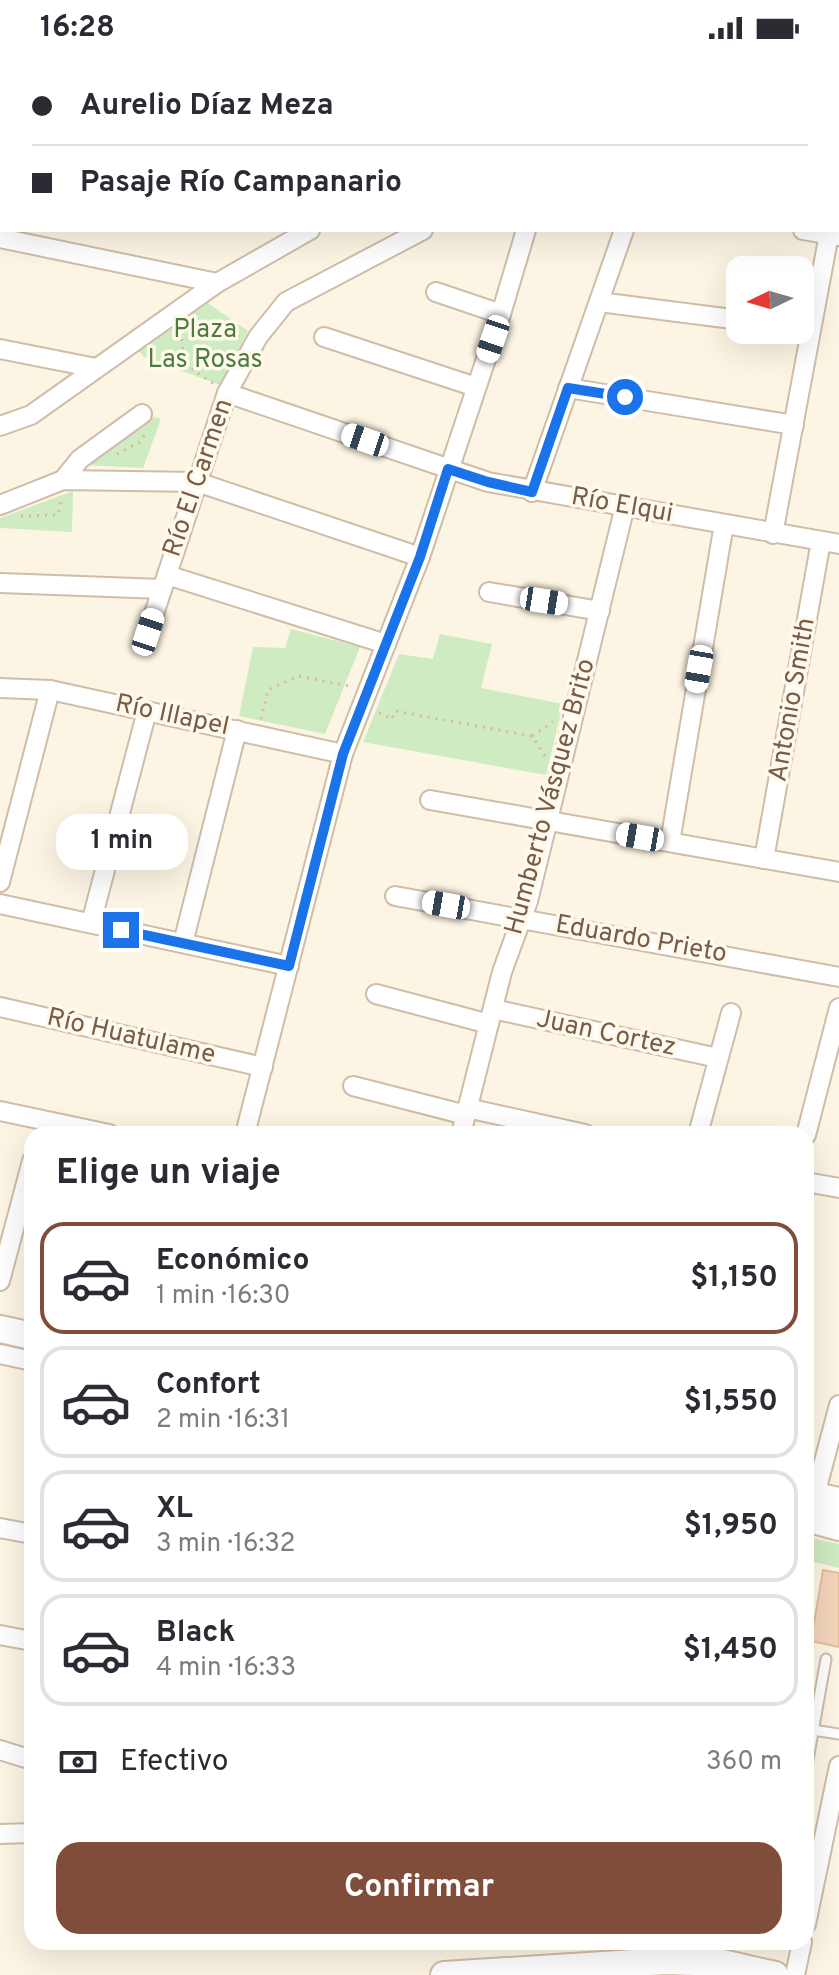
<!DOCTYPE html>
<html lang="es">
<head>
<meta charset="utf-8">
<style>
  body { margin:0; font-family:Overpass,sans-serif; background:#f7f7f7; color:#2b2b33; height:100vh; display:flex; flex-direction:column; font-size:30px; white-space:nowrap }
  * { box-sizing:border-box; margin:0 }
  p { font-size:26px; color:#7c7c81 }
  .icon { flex:none; width:44px; height:44px; fill:none; stroke:currentColor; stroke-width:2; stroke-linecap:round; stroke-linejoin:round }
  .map { position:relative; flex:1; overflow:hidden }
  .sheet { position:absolute; left:24px; top:1070px; width:790px; height:824px; display:flex; flex-direction:column; background:#fff; border-radius:24px; box-shadow:0 8px 32px #0002 }
  .sheet>* { flex:none }
  .banner { position:absolute; left:0px; top:0px; width:840px; height:176px; box-shadow:0 8px 32px #0002; display:grid; align-content:center; height:176px; padding:0 32px; background:#fff }
  .needle { width:52px; rotate:265deg }
  .tools { position:absolute; left:726px; top:200px; display:grid; gap:16px }
  .tools a { display:grid; place-items:center; width:88px; height:88px; border-radius:16px; background:#fff; box-shadow:0 8px 32px #0002; font-size:40px }
  .end { position:absolute; width:36px; height:36px; margin:-18px; border:10px solid #1a73e8; background:#fff; box-shadow:0 0 0 4px #fff }
  .from { border-radius:50% }
  .bubble { position:absolute; height:56px; border-radius:24px; background:#fff; box-shadow:0 8px 32px #0002; font-size:26px; font-weight:700; line-height:56px; text-align:center }
  .car { position:absolute; width:24px; height:48px; margin:-24px -12px; border-radius:10px; box-shadow:0 0 6px 2px #0007; background:linear-gradient(#fff 24%,#345 0 40%,#fff 0 76%,#345 0 86%,#fff 0) }
  .banner b { display:flex; align-items:center; gap:28px; height:76px; font-size:30px }
  .banner b+b { border-top:2px solid #e1e1e2 }
  .banner i { width:20px; height:20px; background:#2b2b33 }
  ul { padding:0; list-style:none }
  li { display:flex; align-items:center; gap:24px; height:112px; margin:0 16px 12px; padding:0 16px; border:4px solid #e1e1e2; border-radius:24px }
  li div { flex:1 }
  li b { display:block; font-size:30px }
  li em { font-style:normal; font-weight:700 }
  li.current { border-color:#814d3b }
  li>.icon { width:72px; height:72px; stroke-width:1.5 }
  h2 { padding:0 32px; font-size:36px; line-height:96px }
  .pay { display:flex; align-items:center; gap:20px; height:88px; padding:0 32px; font-size:30px }
  .pay p { margin-inline-start:auto }
  .action { display:flex; gap:16px; margin-top:auto; padding:16px 32px }
  .action a { flex:1; height:92px; border-radius:24px; background:#814d3b; color:#fff; font-size:32px; font-weight:700; line-height:92px; text-align:center }
  .status { display:flex; justify-content:space-between; align-items:center; height:56px; padding:0 40px; background:#fff; direction:ltr }
  .status svg { height:22px; fill:currentColor }
  .map>svg:first-child { display:block }
  .green { fill:#cfebc2 }
  .building { fill:#f3d5bb; stroke:#e6bd9a; stroke-width:2 }
  .lines { fill:none; stroke-linecap:round; stroke-linejoin:round }
  .lane-casing { stroke:#cfbdaa; stroke-width:13 }
  .street-casing { stroke:#cfbdaa; stroke-width:22 }
  .secondary-casing { stroke:#d2bea7; stroke-width:30 }
  .path { stroke:#d8b99e; stroke-width:3; stroke-dasharray:2 6; stroke-linecap:butt }
  .lane { stroke:#fff; stroke-width:9 }
  .street { stroke:#fff; stroke-width:18 }
  .secondary { stroke:#fff; stroke-width:26 }
  .route { stroke:#1a73e8; stroke-width:10 }
  .labels { text-anchor:middle; dominant-baseline:central; stroke-width:7; stroke-linejoin:round; paint-order:stroke }
  .park-label { font-size:26px; fill:#4d7c40; stroke:#fff9eb }
  .street-label { font-size:26px; fill:#765c49; stroke:#fff9eb }
</style>
</head>
<body>
<div class="status"><b>16:28</b><svg viewBox="0 0 49 12"><path d="M0 12V9h3v3zM5 12V6h3v6zM10 12V3h3v9zM15 12V0h3v12zM26 1h20v11H26zM47 4h2v5h-2z"/></svg></div>
<div class="map">
<svg width="839" height="1919" viewBox="0 0 839 1919">
  <rect width="100%" height="100%" fill="#fdf5e4"/>
  <g class="green">
    <polygon points="208,247 248,275 220,329 144,301 139,295"/>
    <polygon points="153,361 161,363 143,412 82,409"/>
    <polygon points="73,435 72,476 0,472 0,462"/>
    <polygon points="291,573 360,591 325,678 239,660 253,591 285,592"/>
    <polygon points="440,578 492,588 481,632 563,648 546,719 363,686 399,598 433,603"/>
    <polygon points="806,1481 839,1488 839,1512 806,1504"/>
  </g>
  <polygon class="building" points="823,1514 839,1517 839,1591 811,1585"/>
  <g class="lines">
    <defs>
      <g id="lane">
        <polyline points="813,1674 839,1678"/>
        <polyline points="806,1715 826,1603"/>
      </g>
      <g id="street">
        <polyline points="217,0 227,2"/>
        <polyline points="245,2 245,0"/>
        <polyline points="602,2 602,0"/>
        <polyline points="0,73 2,73"/>
        <polyline points="803,174 839,180"/>
        <polyline points="0,182 217,227"/>
        <polyline points="436,236 501,258"/>
        <polyline points="599,246 740,264"/>
        <polyline points="324,281 476,331"/>
        <polyline points="0,293 96,312"/>
        <polyline points="568,332 794,369"/>
        <polyline points="227,337 488,426 839,488"/>
        <polyline points="0,370 31,359 217,227 310,174"/>
        <polyline points="63,424 80,403 142,358"/>
        <polyline points="532,436 624,174"/>
        <polyline points="0,449 63,424 197,426 420,501"/>
        <polyline points="773,478 829,178"/>
        <polyline points="167,519 386,588"/>
        <polyline points="0,527 162,533"/>
        <polyline points="489,536 600,555"/>
        <polyline points="148,576 227,337 258,281 286,246 423,174"/>
        <polyline points="0,632 50,634 343,698"/>
        <polyline points="430,744 839,816"/>
        <polyline points="670,786 724,468"/>
        <polyline points="764,803 821,485"/>
        <polyline points="0,826 50,634"/>
        <polyline points="395,840 839,921"/>
        <polyline points="0,848 289,910"/>
        <polyline points="91,867 147,655"/>
        <polyline points="183,887 237,674"/>
        <polyline points="376,938 489,968"/>
        <polyline points="0,951 263,1011"/>
        <polyline points="493,953 718,1002"/>
        <polyline points="353,1030 466,1059"/>
        <polyline points="467,1052 585,1078"/>
        <polyline points="0,1055 109,1078"/>
        <polyline points="245,1078 343,698 420,501 501,258 526,174"/>
        <polyline points="461,1078 502,916 528,845 625,450"/>
        <polyline points="698,1078 731,957"/>
        <polyline points="806,1079 839,952"/>
        <polyline points="806,1126 839,1132"/>
        <polyline points="0,1225 32,1105"/>
        <polyline points="0,1298 32,1305"/>
        <polyline points="815,1439 839,1349"/>
        <polyline points="0,1472 32,1478"/>
        <polyline points="0,1579 32,1585"/>
        <polyline points="0,1694 32,1704"/>
        <polyline points="0,1778 32,1777"/>
        <polyline points="806,1868 839,1710"/>
        <polyline points="795,1919 802,1886"/>
      </g>
      <g id="secondary">
        <polyline points="789,0 798,2"/>
        <polyline points="838,11 839,11"/>
        <polyline points="0,1273 32,1280"/>
        <polyline points="806,1438 839,1445"/>
        <polyline points="806,1462 839,1471"/>
        <polyline points="444,1919 666,1905 722,1907 775,1919"/>
      </g>
    </defs>
    <use href="#lane" class="lane-casing"/>
    <use href="#street" class="street-casing"/>
    <use href="#secondary" class="secondary-casing"/>
    <g class="path">
      <path d="M193 264C206 278 224 275 241 281"/>
      <path d="M181 275C183 310 186 309 214 328"/>
      <polyline points="117,398 142,385 145,377"/>
      <polyline points="21,460 58,459 61,444"/>
      <polyline points="379,657 392,663 395,655 532,680"/>
      <polyline points="261,663 268,634 298,620 350,630"/>
      <polyline points="545,700 532,680 553,666"/>
    </g>
    <use href="#lane" class="lane"/>
    <use href="#street" class="street"/>
    <use href="#secondary" class="secondary"/>
  </g>
  <g class="lines">
    <polyline class="route" points="121,874 289,910 343,698 420,501 448,413 488,426 532,436 568,332 625,341"/>
  </g>
  <g class="labels">
    <g class="park-label">
      <text x="205" y="274">Plaza<tspan x="205" dy="30">Las Rosas</tspan></text>
    </g>
    <g class="street-label">
      <text transform="translate(199 422) rotate(-71)">Río El Carmen</text>
      <text transform="translate(622 450) rotate(10)">Río Elqui</text>
      <text transform="translate(793 644) rotate(-80)">Antonio Smith</text>
      <text transform="translate(172 660) rotate(12)">Río Illapel</text>
      <text transform="translate(551 741) rotate(-75)">Humberto Vásquez Brito</text>
      <text transform="translate(641 884) rotate(10)">Eduardo Prieto</text>
      <text transform="translate(606 978) rotate(12)">Juan Cortez</text>
      <text transform="translate(131 981) rotate(13)">Río Huatulame</text>
    </g>
  </g>
</svg>
<div class="tools">
<a><svg class="needle" viewBox="-14 -14 28 28"><path d="M0-13l5 13h-10z" fill="#e53935"/><path d="M0 13l5-13h-10z" fill="#7c7c81"/></svg></a>
</div>
<i class="end from" style="left:625px;top:341px"></i>
<i class="end" style="left:121px;top:874px"></i>
<div class="bubble" style="left:56px;top:758px;width:132px">1 min</div>
<i class="car" style="left:493px;top:283px;rotate:199deg"></i>
<i class="car" style="left:365px;top:384px;rotate:289deg"></i>
<i class="car" style="left:544px;top:545px;rotate:99deg"></i>
<i class="car" style="left:148px;top:576px;rotate:18deg"></i>
<i class="car" style="left:699px;top:613px;rotate:190deg"></i>
<i class="car" style="left:640px;top:781px;rotate:280deg"></i>
<i class="car" style="left:446px;top:849px;rotate:280deg"></i>
<div class="banner">
<b><i class="from"></i>Aurelio Díaz Meza</b>
<b><i></i>Pasaje Río Campanario</b>
</div>
<section class="sheet">
<h2>Elige un viaje</h2>
<ul>
<li class="current"><svg class="icon" aria-label="car" viewBox="0 0 24 24"><path d="M5 17H2v-5l4-1 3-4h7l3 4 3 1v5h-3M9 17h6M6 11h13"/><circle cx="7" cy="17" r="2"/><circle cx="17" cy="17" r="2"/></svg><div><b>Económico</b><p>1 min · 16:30</p></div><em>$1,150</em></li>
<li><svg class="icon" aria-label="car" viewBox="0 0 24 24"><path d="M5 17H2v-5l4-1 3-4h7l3 4 3 1v5h-3M9 17h6M6 11h13"/><circle cx="7" cy="17" r="2"/><circle cx="17" cy="17" r="2"/></svg><div><b>Confort</b><p>2 min · 16:31</p></div><em>$1,550</em></li>
<li><svg class="icon" aria-label="car" viewBox="0 0 24 24"><path d="M5 17H2v-5l4-1 3-4h7l3 4 3 1v5h-3M9 17h6M6 11h13"/><circle cx="7" cy="17" r="2"/><circle cx="17" cy="17" r="2"/></svg><div><b>XL</b><p>3 min · 16:32</p></div><em>$1,950</em></li>
<li><svg class="icon" aria-label="car" viewBox="0 0 24 24"><path d="M5 17H2v-5l4-1 3-4h7l3 4 3 1v5h-3M9 17h6M6 11h13"/><circle cx="7" cy="17" r="2"/><circle cx="17" cy="17" r="2"/></svg><div><b>Black</b><p>4 min · 16:33</p></div><em>$1,450</em></li>
</ul>
<div class="pay"><svg class="icon" aria-label="cash" viewBox="0 0 24 24"><path d="M3 7h18v10H3z"/><circle cx="12" cy="12" r="2"/></svg>Efectivo<p>360 m</p></div>
<div class="action"><a>Confirmar</a></div>
</section>
</div>
</body>
</html>
